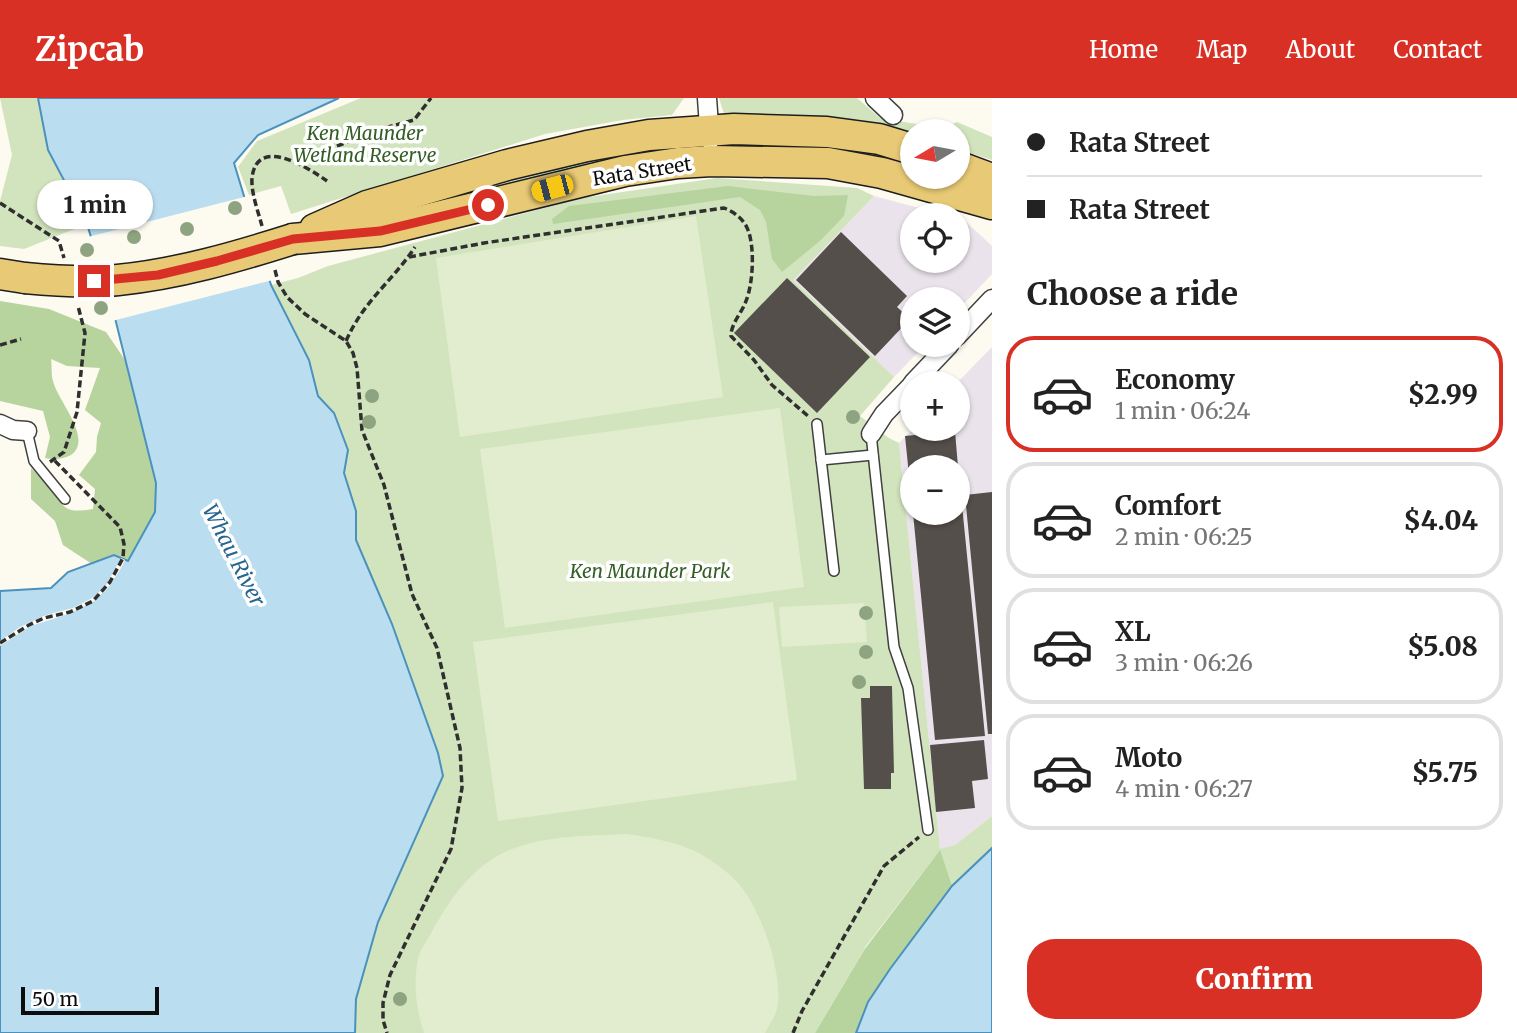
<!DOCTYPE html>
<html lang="en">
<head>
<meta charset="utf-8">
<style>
  body { margin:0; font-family:Merriweather,serif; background:#f2f2f2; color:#222; height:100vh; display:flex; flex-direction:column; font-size:26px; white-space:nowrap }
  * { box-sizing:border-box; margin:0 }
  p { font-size:23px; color:#767676 }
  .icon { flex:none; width:38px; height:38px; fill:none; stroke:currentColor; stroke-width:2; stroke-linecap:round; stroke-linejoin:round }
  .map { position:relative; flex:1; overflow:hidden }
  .details { display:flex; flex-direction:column; background:#fff; width:525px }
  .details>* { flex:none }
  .guide { display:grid; align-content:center; height:154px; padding:0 35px; background:#fff }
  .needle { width:46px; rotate:260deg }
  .tools { position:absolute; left:900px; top:21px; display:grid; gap:14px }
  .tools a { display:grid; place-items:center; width:70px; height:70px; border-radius:50%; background:#fff; box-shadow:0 2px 5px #0004; font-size:35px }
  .scale { position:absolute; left:21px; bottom:18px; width:138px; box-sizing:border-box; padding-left:7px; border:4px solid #0d0d0d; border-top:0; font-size:19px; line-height:24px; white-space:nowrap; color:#0d0d0d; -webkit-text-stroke:5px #fff; paint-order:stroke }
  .end { position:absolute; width:32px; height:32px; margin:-16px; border:9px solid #d93025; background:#fff; box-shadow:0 0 0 4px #fff }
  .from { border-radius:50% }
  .bubble { position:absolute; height:49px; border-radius:24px; background:#fff; box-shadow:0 2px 5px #0004; font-size:23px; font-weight:800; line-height:49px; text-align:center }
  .car { position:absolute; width:21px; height:42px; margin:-21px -10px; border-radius:9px; box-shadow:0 0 5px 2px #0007; background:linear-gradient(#f5c518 24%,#345 0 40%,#f5c518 0 76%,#345 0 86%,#f5c518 0) }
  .guide b { display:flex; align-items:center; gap:24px; height:66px; font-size:26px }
  .guide b+b { border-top:2px solid #e0e0e0 }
  .guide i { width:18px; height:18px; background:#222 }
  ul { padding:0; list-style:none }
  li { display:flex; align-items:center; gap:21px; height:116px; margin:0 14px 10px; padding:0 21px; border:4px solid #e0e0e0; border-radius:28px }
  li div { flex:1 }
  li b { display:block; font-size:26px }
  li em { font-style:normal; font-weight:800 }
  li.current { border-color:#d93025 }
  li>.icon { width:63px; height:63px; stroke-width:1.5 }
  h2 { padding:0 35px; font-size:32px; line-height:84px }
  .button { display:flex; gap:14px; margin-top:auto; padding:14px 35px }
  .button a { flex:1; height:80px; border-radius:28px; background:#d93025; color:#fff; font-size:28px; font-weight:800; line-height:80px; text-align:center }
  header { display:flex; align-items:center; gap:42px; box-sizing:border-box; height:98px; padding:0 35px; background:#d93025; color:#fff }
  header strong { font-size:33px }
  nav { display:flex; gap:38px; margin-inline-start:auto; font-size:24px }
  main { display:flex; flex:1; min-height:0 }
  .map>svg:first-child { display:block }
  .industrial { fill:#eae3eb; fill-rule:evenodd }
  .green { fill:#d2e4bd }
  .forest { fill:#b7d39e }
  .pitch { fill:#e2ecce }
  .water { fill:#baddef; stroke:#4a92bd; stroke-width:2 }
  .pier { fill:#fdfaf0 }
  .building { fill:#554f4b }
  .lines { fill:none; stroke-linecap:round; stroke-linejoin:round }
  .lane-casing { stroke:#404040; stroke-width:12 }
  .street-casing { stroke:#404040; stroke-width:21 }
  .primary-casing { stroke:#1e1e1e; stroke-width:33 }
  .path { stroke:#2f2f2f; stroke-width:3.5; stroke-dasharray:7 3.5; stroke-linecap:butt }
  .lane { stroke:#fff; stroke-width:9 }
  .street { stroke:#fff; stroke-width:18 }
  .primary { stroke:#e8c975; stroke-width:30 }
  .primary-bridge-casing { stroke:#1e1e1e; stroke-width:33; stroke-linecap:butt }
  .primary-bridge { stroke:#e8c975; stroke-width:30 }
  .tree { fill:#8ea480 }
  .route { stroke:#d93025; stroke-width:9 }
  .labels { text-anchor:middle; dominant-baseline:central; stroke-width:7; stroke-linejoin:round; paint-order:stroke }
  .park-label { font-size:19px; font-style:italic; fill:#335e25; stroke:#fff }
  .street-label { font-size:19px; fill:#0d0d0d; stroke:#fff }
  .water-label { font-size:21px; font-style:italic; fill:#256591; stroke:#fff }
</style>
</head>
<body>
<header>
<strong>Zipcab</strong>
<nav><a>Home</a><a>Map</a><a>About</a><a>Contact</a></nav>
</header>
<main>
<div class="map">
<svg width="992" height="935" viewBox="0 0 992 935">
  <rect width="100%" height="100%" fill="#fdfaf0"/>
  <g class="industrial">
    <polygon points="874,98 946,117 912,117 912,163 957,163 957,120 964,122 992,148 992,176 957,213 957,201 912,201 912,247 925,247 894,279 792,182"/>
    <path d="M992 249V718L955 747 940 752 899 345 913 331H957V285ZM912 369H957V415H912Z"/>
  </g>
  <g class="green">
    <polygon points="0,0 38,0 48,52 87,126 24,151 0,148 0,103 12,57"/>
    <polygon points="339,0 258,37 234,65 271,187 298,180 328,168 582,100 717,80 857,90 874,98 793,182 894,279 860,318 889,340 899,345 940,751 955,747 992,718 992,803 856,935 940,752 866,848 815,935 355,935 356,901 378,824 443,678 438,655 375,602 116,7"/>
    <polygon points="361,0 684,0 672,17 623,22 545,36 291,116 281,88 249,97 238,69 257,43"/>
    <polygon points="719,0 857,0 880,20 917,26 932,32 942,31 957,24 992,39 992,62 957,51 957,33 912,33 912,40 735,20 724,16"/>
    <polygon points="678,45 679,50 676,51 366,127 431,100 522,75"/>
  </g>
  <g class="forest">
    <polygon points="728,88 814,98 848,97 844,118 821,142 782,174 772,161 766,124 760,112 740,99 553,126 552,121 569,108"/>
    <path d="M0 203 49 211 106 234 125 262 156 385 155 414 128 464 92 466 63 447 55 423 31 401V370C38 377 45 384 51 392 66 412 66 415 93 411L95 391 79 377 96 354 97 339 101 325 85 312 100 270 67 268 51 261C52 268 51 277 53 283 57 302 94 341 71 357 64 361 53 362 45 360L50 339 43 313 0 303Z"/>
    <polygon points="940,752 952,788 869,904 856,935 815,935 864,852"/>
  </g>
  <g class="pitch">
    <polygon points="696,118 723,299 460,339 436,160"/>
    <polygon points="780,310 804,489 505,530 480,351"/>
    <polygon points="773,504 797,682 498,723 473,544"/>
    <polygon points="864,505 867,544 782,549 779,509"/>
    <path d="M627 736C654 740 685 745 709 761 718 767 730 776 738 785 761 811 784 876 777 911 775 919 769 927 765 935H424C416 911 413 885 418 861 420 852 426 844 430 837 449 802 475 763 515 750 551 737 589 738 627 736Z"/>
  </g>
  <g class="water">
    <polygon points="38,0 339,0 258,37 234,65 271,187 309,262 318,298 334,315 348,352 344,375 356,413 356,442 392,526 438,655 443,678 378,824 356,901 355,935 0,935 0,493 51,490 68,474 114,457 128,463 155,414 156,385 113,212 87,126 48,52"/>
    <polygon points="992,750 992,935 856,935 868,904 890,871 952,788"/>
  </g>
  <g class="pier">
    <polygon points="248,98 273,182 112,223 88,139"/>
    <polygon points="121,460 125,462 120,472 108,490 94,503 71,515 31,528 0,548 0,543 20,529 46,517 73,510 94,499 106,487"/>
  </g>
  <g class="building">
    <polygon points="841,134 907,198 897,209 910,221 875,258 796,182"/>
    <polygon points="787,180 870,259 817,315 734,235"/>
    <polygon points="955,333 958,369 912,369 912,387 910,387 905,338"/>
    <polygon points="957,377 959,377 985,638 935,642 913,415 957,415"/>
    <polygon points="992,394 992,636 988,636 965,397"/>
    <polygon points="870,588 892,588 894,675 891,675 891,691 864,691 861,600 870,600"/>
    <polygon points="984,642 988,681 972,683 975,710 936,714 930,647"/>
  </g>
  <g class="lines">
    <defs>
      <g id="lane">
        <polyline points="817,326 834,473"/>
        <polyline points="27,333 34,363 65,401"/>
        <polyline points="871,336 894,549 908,590 928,732"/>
        <polyline points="821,362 873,357"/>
      </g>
      <g id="street">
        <polyline points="707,0 710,42"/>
        <polyline points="875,0 893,17"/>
        <polyline points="957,238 992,201"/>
        <polyline points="913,285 949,247"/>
        <polyline points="0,326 13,332 27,333"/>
        <polyline points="871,336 884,316 912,287"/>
      </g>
      <g id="primary">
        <polyline points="957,68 992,81"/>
        <polyline points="315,131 367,108 507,67 587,48 649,37 734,31 827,34 879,41 912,51"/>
        <polyline points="293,141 380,133 625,73 678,65 712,63 828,65 882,75 992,106"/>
        <polyline points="0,176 25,180"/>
      </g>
    </defs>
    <use href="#lane" class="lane-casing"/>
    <use href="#street" class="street-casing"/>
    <use href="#primary" class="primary-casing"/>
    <g class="path">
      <polyline points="298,64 377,32 414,22 431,0"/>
      <polyline points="0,105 59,143 64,160"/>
      <path d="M262 128C258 113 251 95 252 80 257 36 310 71 327 83"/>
      <path d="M409 159 484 145 724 110C734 114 744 121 748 132 755 150 753 186 746 203 742 215 731 225 731 238L754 262 772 287 808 318"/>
      <polyline points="275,172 278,184 287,199 305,216 346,243 353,255 357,270 362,332 384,387 412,496 437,550 460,650 462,690 451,751 390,877 383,905 383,922 387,935"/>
      <path d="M346 243C364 202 392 184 415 149"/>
      <polyline points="0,247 21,241"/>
      <polyline points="50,364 64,354 77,314 85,235 78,208"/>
      <polyline points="0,545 29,527 44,520 70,514 93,503 110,484 123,460 124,446 120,429 54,362"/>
      <polyline points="793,935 802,913 884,768 919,739"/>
    </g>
    <use href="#lane" class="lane"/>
    <use href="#street" class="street"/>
    <use href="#primary" class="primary"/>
    <defs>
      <path id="primary-bridge" d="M25 180C56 183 87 185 118 182 178 176 236 159 293 141"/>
    </defs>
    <use href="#primary-bridge" class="primary-bridge-casing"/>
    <use href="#primary-bridge" class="primary-bridge"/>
  </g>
  <g class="tree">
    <circle cx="235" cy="110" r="7"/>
    <circle cx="187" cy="131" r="7"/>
    <circle cx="134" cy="139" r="7"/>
    <circle cx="87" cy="152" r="7"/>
    <circle cx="101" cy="210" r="7"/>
    <circle cx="372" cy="298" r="7"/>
    <circle cx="853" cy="319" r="7"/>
    <circle cx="369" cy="324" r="7"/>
    <circle cx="866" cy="515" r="7"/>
    <circle cx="866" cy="554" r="7"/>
    <circle cx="859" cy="584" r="7"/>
    <circle cx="400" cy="901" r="7"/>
  </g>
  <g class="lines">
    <polyline class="route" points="94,183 158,177 217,163 293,141 380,133 488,107"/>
  </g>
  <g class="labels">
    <g class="park-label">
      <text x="365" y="35">Ken Maunder<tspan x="365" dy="22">Wetland Reserve</tspan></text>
      <text x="650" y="473">Ken Maunder Park</text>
    </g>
    <g class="street-label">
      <text transform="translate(642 73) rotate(-9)">Rata Street</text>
    </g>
    <g class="water-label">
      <text transform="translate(234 457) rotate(63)">Whau River</text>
    </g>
  </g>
</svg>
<div class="tools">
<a><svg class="needle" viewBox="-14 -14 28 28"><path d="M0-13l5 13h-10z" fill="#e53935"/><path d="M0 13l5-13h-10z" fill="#767676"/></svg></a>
<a><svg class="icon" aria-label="locate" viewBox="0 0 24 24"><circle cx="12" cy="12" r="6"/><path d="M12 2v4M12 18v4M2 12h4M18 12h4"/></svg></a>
<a><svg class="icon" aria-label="layers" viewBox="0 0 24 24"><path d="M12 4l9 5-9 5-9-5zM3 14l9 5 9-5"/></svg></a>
<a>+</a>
<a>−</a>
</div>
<div class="scale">50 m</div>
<i class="end from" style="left:488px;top:107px"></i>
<i class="end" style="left:94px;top:183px"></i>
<div class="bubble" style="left:37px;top:82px;width:116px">1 min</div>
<i class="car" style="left:552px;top:90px;rotate:255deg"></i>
</div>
<section class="details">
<div class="guide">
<b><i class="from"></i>Rata Street</b>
<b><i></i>Rata Street</b>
</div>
<h2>Choose a ride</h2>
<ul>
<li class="current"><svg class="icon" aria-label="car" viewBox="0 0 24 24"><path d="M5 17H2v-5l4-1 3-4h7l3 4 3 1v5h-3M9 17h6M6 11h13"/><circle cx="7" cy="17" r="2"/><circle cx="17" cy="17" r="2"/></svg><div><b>Economy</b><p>1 min · 06:24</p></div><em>$2.99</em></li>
<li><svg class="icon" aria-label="car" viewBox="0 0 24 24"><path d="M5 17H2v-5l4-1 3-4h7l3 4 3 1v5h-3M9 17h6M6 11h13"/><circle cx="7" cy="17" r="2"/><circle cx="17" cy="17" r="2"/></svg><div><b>Comfort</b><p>2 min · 06:25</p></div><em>$4.04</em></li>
<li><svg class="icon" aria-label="car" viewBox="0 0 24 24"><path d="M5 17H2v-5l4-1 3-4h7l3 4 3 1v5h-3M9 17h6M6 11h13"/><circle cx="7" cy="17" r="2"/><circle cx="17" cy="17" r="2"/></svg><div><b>XL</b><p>3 min · 06:26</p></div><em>$5.08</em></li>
<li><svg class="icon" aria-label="car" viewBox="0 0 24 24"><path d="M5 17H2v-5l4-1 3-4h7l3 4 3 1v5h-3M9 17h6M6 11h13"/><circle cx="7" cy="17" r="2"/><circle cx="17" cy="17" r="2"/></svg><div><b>Moto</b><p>4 min · 06:27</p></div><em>$5.75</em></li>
</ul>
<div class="button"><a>Confirm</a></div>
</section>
</main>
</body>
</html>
